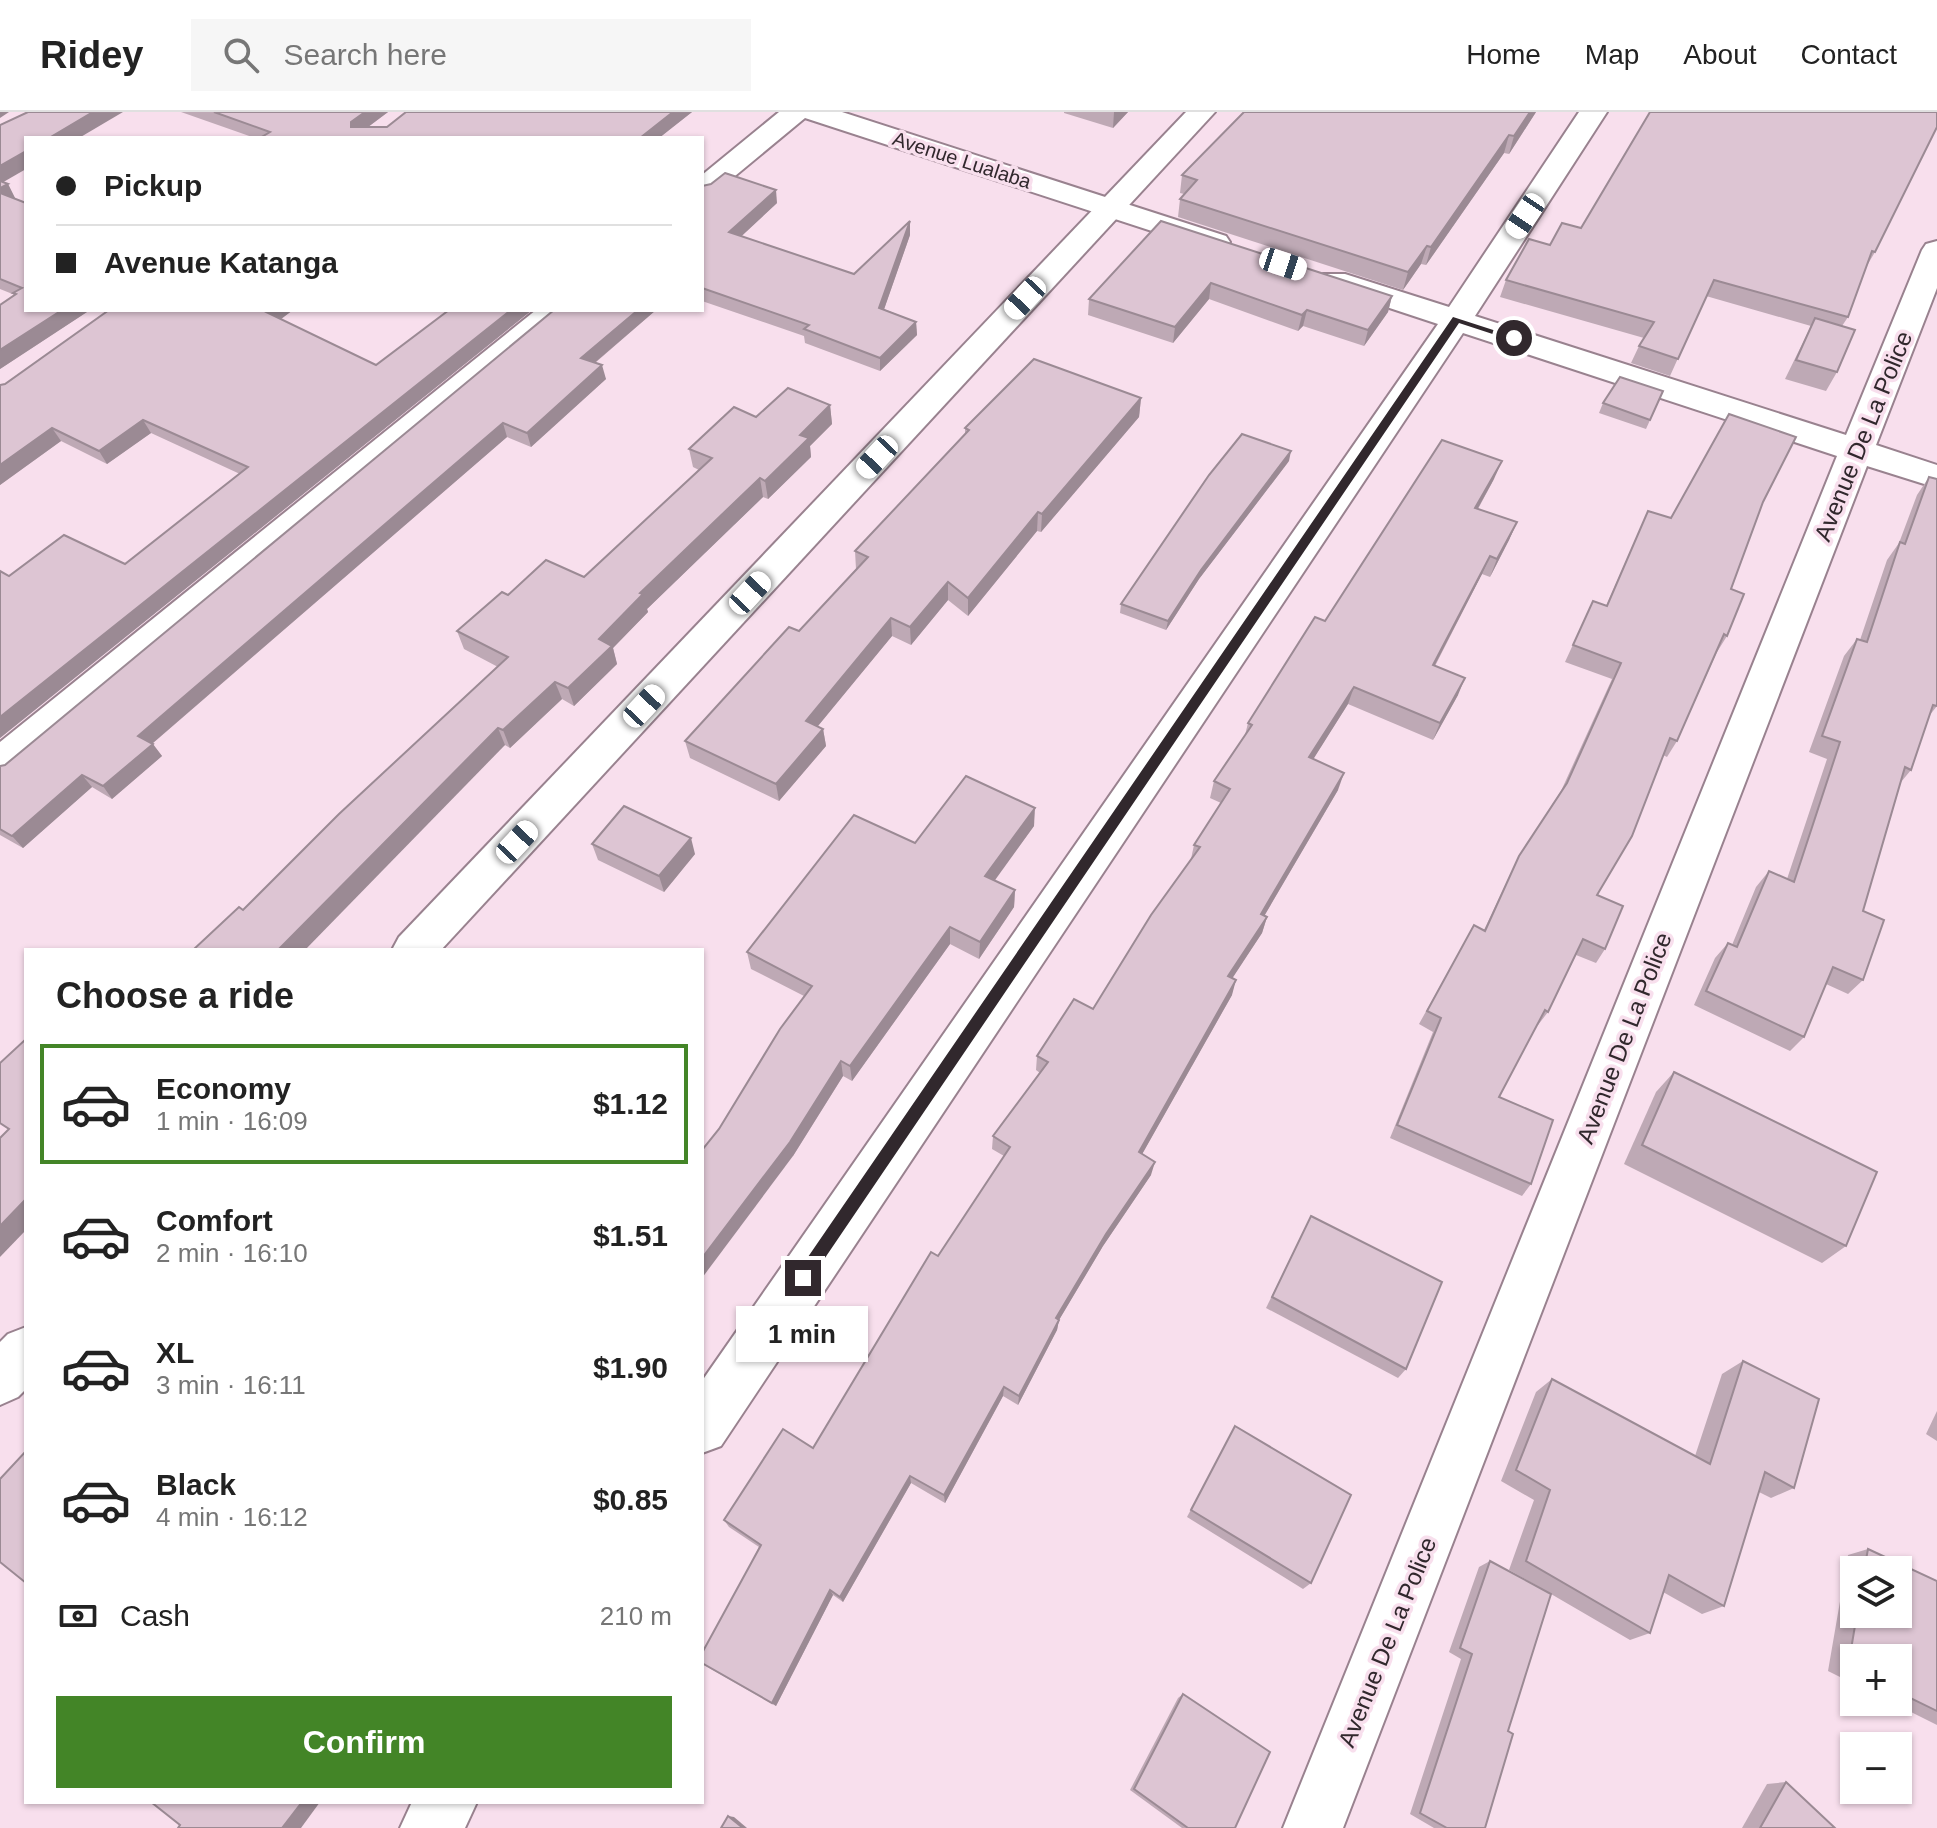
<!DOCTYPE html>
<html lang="en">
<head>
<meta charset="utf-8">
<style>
  body { margin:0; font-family:Arial,sans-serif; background:#f6f6f6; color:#222; height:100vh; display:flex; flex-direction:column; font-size:30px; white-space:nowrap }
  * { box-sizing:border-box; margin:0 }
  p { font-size:26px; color:#767676 }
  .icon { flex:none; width:44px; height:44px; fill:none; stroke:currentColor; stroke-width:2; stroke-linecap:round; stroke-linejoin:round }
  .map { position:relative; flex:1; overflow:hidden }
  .details { position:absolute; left:24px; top:836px; width:680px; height:856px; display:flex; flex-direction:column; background:#fff; border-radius:0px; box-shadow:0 2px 6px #0004 }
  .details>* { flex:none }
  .top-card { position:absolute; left:24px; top:24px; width:680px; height:176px; border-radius:0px; box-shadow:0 2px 6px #0004; display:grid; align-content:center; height:176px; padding:0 32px; background:#fff }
  .controls { position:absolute; left:1840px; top:1444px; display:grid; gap:16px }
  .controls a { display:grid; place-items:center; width:72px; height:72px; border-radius:0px; background:#fff; box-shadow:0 2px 6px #0004; font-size:40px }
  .end { position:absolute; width:36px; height:36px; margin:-18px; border:10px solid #31282d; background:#fff; box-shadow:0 0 0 4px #fff }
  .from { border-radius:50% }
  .bubble { position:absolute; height:56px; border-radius:0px; background:#fff; box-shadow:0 2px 6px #0004; font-size:26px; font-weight:700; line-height:56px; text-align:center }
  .car { position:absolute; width:24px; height:48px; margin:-24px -12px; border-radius:10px; box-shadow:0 0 6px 2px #0007; background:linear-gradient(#fff 24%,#345 0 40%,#fff 0 76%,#345 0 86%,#fff 0) }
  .top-card b { display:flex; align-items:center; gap:28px; height:76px; font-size:30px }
  .top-card b+b { border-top:2px solid #e0e0e0 }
  .top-card i { width:20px; height:20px; background:#222 }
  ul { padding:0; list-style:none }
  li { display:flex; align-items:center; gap:24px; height:120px; margin:0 16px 12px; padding:0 16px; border:4px solid transparent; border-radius:0px }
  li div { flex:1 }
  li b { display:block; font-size:30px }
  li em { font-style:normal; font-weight:700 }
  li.active { border-color:#438527 }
  li>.icon { width:72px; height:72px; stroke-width:1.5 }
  h2 { padding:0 32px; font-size:36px; line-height:96px }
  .pay { display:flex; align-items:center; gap:20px; height:88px; padding:0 32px; font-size:30px }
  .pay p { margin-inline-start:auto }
  .button { display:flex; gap:16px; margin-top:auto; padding:16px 32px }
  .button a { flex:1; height:92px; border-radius:0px; background:#438527; color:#fff; font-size:32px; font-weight:700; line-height:92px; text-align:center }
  header { display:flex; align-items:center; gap:48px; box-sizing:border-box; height:112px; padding:0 40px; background:#fff; border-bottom:2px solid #e0e0e0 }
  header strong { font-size:38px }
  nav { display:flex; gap:44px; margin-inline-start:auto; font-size:28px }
  .search { width:560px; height:72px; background:#f6f6f6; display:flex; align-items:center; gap:20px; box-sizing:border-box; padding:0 28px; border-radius:0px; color:#767676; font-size:30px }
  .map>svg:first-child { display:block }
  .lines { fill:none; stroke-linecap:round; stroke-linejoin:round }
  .minor-casing { stroke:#99828f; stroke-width:4 }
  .tertiary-casing { stroke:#99828f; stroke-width:4 }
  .minor { fill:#fff; fill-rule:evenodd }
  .tertiary { fill:#fff; fill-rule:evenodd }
  .wall { fill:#bea9b5; fill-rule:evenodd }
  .shaded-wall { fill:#9b8a94 }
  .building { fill:#ddc5d3; stroke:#9b8a94; stroke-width:2 }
  .route { fill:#31282d }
  .labels { text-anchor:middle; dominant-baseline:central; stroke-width:7; stroke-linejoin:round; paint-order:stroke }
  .far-street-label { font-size:20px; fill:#31282d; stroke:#f8dfed }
  .street-label { font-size:24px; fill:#31282d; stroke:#f8dfed }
</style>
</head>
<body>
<header>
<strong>Ridey</strong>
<div class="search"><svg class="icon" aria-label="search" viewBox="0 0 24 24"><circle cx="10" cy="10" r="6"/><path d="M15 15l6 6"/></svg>Search here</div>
<nav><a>Home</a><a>Map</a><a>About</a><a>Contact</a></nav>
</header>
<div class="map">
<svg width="1937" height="1716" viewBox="0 0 1937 1716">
  <rect width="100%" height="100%" fill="#f8dfed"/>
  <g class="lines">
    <defs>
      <g id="minor">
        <polygon points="779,0 842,0 1226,124 1230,130 1226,136 1204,136 805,6 712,83 702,86 702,63"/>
        <polygon points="1579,0 1607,0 1475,204 1846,323 1922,138 1926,132 1937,129 1937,176 1876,333 1937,353 1937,376 1867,354 1343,1716 1283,1716 1837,344 1463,221 721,1334 702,1341 702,1269 1438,212 1323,174 1319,168 1323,162 1345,162 1449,195"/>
        <polygon points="536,198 571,198 14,663 0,667 0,630"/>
        <polygon points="412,1690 477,1690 465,1716 400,1716"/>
      </g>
      <g id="tertiary">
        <polygon points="1186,0 1215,0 441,838 392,838 399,825"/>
        <polygon points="26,1215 26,1277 18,1285 0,1293 0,1230 8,1222"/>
      </g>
    </defs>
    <use href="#minor" class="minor-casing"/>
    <use href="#tertiary" class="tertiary-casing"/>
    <use href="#minor" class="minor"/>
    <use href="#tertiary" class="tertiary"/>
  </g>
  <g class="wall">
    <polygon points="181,0 388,0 368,15 387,15 406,0 692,0 659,26 255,26"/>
    <polygon points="1064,0 1128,0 1113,16 1064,1"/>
    <polygon points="1536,0 1509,42 1504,41 1426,153 1421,152 1403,178 1178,105 1180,87 1184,82 1180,81 1182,63"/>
    <polygon points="1650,0 1875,140 1865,157 1848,205 1842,214 1837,260 1826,279 1785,267 1811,214 1706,184 1670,264 1631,251 1639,234 1644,226 1500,185 1506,168 1550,133 1581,116"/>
    <polygon points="0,13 4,70 8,72 15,86 14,86 26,198 90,198 0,257 15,183 0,177"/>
    <polygon points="702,74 777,91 741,124 854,162 910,109 910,123 884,197 916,210 917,223 880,259 805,231 804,224 702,189"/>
    <polygon points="1161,109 1392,184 1388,200 1364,234 1303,214 1298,219 1209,187 1173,231 1088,203 1089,187"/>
    <polygon points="109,198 293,198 280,207 376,253 449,198 532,198 0,626 9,464 125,452 240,362 151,321 107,352 61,329 0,373 0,273 5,272"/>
    <polygon points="554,198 656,198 595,251 606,267 531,335 507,325 152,632 162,644 112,687 92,675 23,736 0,723 0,654 5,653"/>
    <polygon points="1663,279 1646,317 1599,301 1603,291"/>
    <polygon points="1141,286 1139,305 1041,420 1037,419 968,504 948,488 911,533 892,524 818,614 823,617 826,634 779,689 690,646 685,629 799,519 856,457 855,439 965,323 965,316"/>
    <polygon points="830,293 832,312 810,334 811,345 768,387 763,385 647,497 648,500 613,536 617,552 574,594 562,587 510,636 505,633 243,798 498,555 464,537 457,519 508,483 584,465 699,358 693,355 689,337 756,305"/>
    <polygon points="1289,349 1199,467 1166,518 1120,501 1121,492"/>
    <polygon points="1929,365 1937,594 1929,604 1911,658 1901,670 1863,799 1863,868 1848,882 1826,872 1804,925 1790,939 1694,893 1715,846 1728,831 1732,833 1756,775 1769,759 1787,767 1827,647 1809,640 1844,544 1857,527 1860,528 1887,448 1899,431 1917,383"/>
    <polygon points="1494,367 1478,397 1517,410 1509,428 1490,465 1482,462 1435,554 1458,583 1433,628 1348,592 1313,647 1338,678 1264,804 1267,805 1262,821 1232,866 1232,883 1142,1042 1151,1063 1103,1134 1059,1208 1057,1218 1018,1293 1003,1284 945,1391 911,1371 843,1490 833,1483 776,1594 702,1552 759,1435 729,1415 724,1408 813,1336 1004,1044 992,1037 993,1024 1040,961 1036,958 1037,944 1093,897 1191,747 1194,733 1221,691 1210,686 1214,669 1245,623 1248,611 1325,509"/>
    <polygon points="1763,390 1731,477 1727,524 1717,540 1677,629 1667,645 1663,643 1597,783 1605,837 1596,851 1576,843 1548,900 1538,913 1537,913 1499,985 1531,1072 1522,1084 1390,1026 1433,920 1419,912 1474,813 1484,818 1519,744 1561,679 1612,567 1565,550 1593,489 1606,494 1648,399 1671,406"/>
    <polygon points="1034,714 994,768 1015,778 1014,795 979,847 950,832 852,969 843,964 793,1044 719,1017 804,884 751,857 747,840 915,731"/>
    <polygon points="592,732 695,742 664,780 598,748"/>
    <polygon points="1674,960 1846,1134 1822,1151 1624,1052 1656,980"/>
    <polygon points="1311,1104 1406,1257 1398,1266 1266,1196"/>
    <polygon points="1743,1249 1794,1376 1771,1386 1759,1380 1724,1494 1702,1502 1663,1480 1650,1521 1630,1528 1551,1482 1508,1619 1485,1716 1434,1716 1410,1702 1461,1547 1449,1540 1479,1455 1490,1449 1543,1477 1509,1458 1534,1388 1501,1369 1536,1280 1552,1267 1695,1344 1722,1262"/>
    <polygon points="1937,1299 1937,1329 1926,1322"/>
    <polygon points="1235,1314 1311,1471 1303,1477 1187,1405"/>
    <path d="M1868 1437 1937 1469V1613L1891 1590H1898V1546H1854V1572L1828 1559 1848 1443ZM1854 1458H1898V1502H1854Z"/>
    <polygon points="1183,1582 1235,1716 1182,1716 1130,1678 1178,1586"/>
    <polygon points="1786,1670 1835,1716 1742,1716 1767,1672"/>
  </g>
  <g class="shaded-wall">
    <polygon points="0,0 9,0 0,6"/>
    <polygon points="93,0 123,0 79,26 49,26"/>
    <polygon points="365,0 388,0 356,24 351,15 351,10"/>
    <polygon points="673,0 692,0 659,26 640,26"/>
    <polygon points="1114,0 1128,0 1113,16"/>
    <polygon points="1530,0 1536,0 1509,42 1514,24"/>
    <polygon points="1509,23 1504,41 1426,153 1431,135"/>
    <polygon points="26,39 26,57 0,72 0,54"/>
    <polygon points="8,72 15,86 3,93 0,87 0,76"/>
    <polygon points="776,78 777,91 731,134 729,120"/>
    <polygon points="910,109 910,123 880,209 879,196"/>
    <polygon points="1427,134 1421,152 1403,178 1408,160"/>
    <polygon points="1211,171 1209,187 1173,231 1175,215"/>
    <polygon points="1392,184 1388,200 1364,234 1368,218"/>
    <polygon points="62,198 90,198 0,257 0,238"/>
    <polygon points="268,198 293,198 272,214 266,200"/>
    <polygon points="511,198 532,198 0,626 0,605"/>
    <polygon points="638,198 656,198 585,259 581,246"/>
    <polygon points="1307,198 1303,214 1298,219 1302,203"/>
    <polygon points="916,210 917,223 880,259 880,246"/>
    <polygon points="602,253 606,267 531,335 527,321"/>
    <polygon points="1141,286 1139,305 1041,420 1042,402"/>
    <polygon points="830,293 832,312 810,334 811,345 768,387 765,369 800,323"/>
    <polygon points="143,308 151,321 107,352 99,339"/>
    <polygon points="503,311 507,325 147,636 138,624"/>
    <polygon points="52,316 61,329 0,373 0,353"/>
    <polygon points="1291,339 1289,349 1199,467 1166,518 1168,509 1201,458"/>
    <polygon points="1502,349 1494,367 1468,414 1475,396"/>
    <polygon points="760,366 763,385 647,497 648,500 613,536 617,552 574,594 568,576 599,527 640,481"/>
    <polygon points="1038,400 1037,419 968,504 968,486"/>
    <polygon points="1517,410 1509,428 1490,465 1497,447"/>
    <polygon points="1490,444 1482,462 1426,570 1433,553"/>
    <polygon points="948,470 948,488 911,533 910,515"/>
    <polygon points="891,506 892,524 808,626 806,609"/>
    <polygon points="1465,566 1458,583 1433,628 1440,611"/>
    <polygon points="555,570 562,587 510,636 503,618"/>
    <polygon points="1354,575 1348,592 1304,662 1309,645"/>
    <polygon points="498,616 505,633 305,838 278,838"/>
    <polygon points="823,617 826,634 779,689 776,672"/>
    <polygon points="153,632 162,644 112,687 103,674"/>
    <polygon points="1344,661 1338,678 1256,818 1261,802"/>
    <polygon points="82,663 92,675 23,736 12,724"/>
    <polygon points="1035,696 1034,714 985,782 985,764"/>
    <polygon points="691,726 695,742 664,780 659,764"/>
    <polygon points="1015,778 1014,795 979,847 980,830"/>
    <polygon points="1267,805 1262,821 1224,879 1228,864"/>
    <polygon points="950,815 950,832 852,969 850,954"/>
    <polygon points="1236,868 1232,883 1136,1053 1139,1040"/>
    <polygon points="841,949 843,964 793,1044 702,1166 702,1146"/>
    <polygon points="1155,1050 1151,1063 1103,1134 1059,1208 1057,1218 1018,1293 1019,1284 1056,1206 1106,1122"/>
    <polygon points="26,1087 26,1118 0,1145 0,1114"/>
    <polygon points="1004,1275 1003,1284 945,1391 944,1383"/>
    <polygon points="910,1364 911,1371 843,1490 840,1485"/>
    <polygon points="830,1478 833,1483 776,1594 772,1591"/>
    <polygon points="302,1690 320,1690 301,1716 282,1716"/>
    <polygon points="728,1704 734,1705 747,1716 743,1716"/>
  </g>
  <g class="building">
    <polygon points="28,0 93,0 49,26 26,26 26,39 0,54 0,13"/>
    <polygon points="214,0 365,0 351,10 351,15 387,15 406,0 673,0 640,26 260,26 270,20"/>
    <polygon points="1244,0 1530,0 1514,24 1509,23 1431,135 1427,134 1408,160 1180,87 1197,68 1182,63"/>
    <polygon points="1650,0 1937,0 1937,15 1875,140 1872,139 1848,205 1714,168 1678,247 1639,234 1654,210 1506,168 1529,127 1550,133 1562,111 1581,116"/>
    <polygon points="725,61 776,78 729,120 854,162 910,109 879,196 916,210 880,246 804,217 809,213 702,176 702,74 711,72"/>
    <polygon points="0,69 8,72 0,76"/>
    <polygon points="0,81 26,91 26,198 62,198 0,238 0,193 16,182 13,181 22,176 0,167"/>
    <polygon points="1161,109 1392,184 1368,218 1307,198 1302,203 1211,171 1175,215 1089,187"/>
    <polygon points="109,198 268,198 266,200 376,253 449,198 511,198 0,605 0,459 9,464 64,423 125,452 248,355 143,308 99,339 52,316 0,353 0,273 5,272"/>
    <polygon points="554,198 638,198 581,246 602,253 527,321 503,311 138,624 153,632 103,674 82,663 12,724 0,717 0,654 5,653"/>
    <polygon points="1815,206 1855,218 1837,260 1796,248"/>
    <polygon points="1034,247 1141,286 1042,402 1038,400 968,486 948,470 910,515 891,506 806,609 823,617 776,672 685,629 789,515 799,519 868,445 855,439 969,318 965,316"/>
    <polygon points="1620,265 1663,279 1650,308 1603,291"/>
    <polygon points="788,276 830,293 800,323 809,326 765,369 760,366 640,481 643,482 599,527 612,534 568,576 555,570 503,618 498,616 278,838 193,838 239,795 243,798 339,702 508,545 457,519 502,480 508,483 546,448 584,465 712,346 689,337 734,295 756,305"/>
    <polygon points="1729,302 1796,325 1763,390 1731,477 1744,482 1727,524 1724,522 1677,629 1670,626 1632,724 1597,783 1623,794 1605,837 1583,827 1548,900 1545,898 1499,985 1553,1008 1531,1072 1397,1013 1441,906 1427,899 1474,813 1485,819 1519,744 1567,671 1621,551 1573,533 1593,489 1607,494 1648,399 1671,406"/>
    <polygon points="1242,322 1291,339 1201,458 1168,509 1121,492 1209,363"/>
    <polygon points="1442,328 1502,349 1475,396 1517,410 1497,447 1490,444 1433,553 1465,566 1440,611 1354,575 1309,645 1344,661 1261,802 1267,805 1228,864 1236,868 1139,1040 1155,1050 1106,1122 1056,1206 1059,1208 1019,1284 1004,1275 944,1383 910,1364 840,1485 830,1478 772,1591 702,1551 702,1541 761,1433 724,1408 783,1317 813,1336 931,1140 938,1144 1010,1035 993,1024 1048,950 1037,944 1074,887 1093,897 1151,803 1200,735 1194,733 1230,677 1214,669 1252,613 1248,611 1315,505 1325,509"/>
    <polygon points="1929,365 1937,367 1937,594 1933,593 1911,658 1905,655 1863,799 1884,808 1863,868 1833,855 1804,925 1706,879 1728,831 1737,835 1769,759 1794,770 1840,630 1822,624 1857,527 1867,530 1900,430 1905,432"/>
    <polygon points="966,664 1035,696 985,764 1015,778 980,830 950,815 850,954 841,949 790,1030 702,1146 702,1038 719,1017 780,917 812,874 747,840 854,703 915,731"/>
    <polygon points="624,694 691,726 659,764 592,732"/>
    <polygon points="26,927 26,1087 0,1114 0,1026 9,1017 0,1011 0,951"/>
    <polygon points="1674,960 1877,1060 1846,1134 1642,1033"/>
    <polygon points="1311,1104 1442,1170 1406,1257 1272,1185"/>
    <polygon points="1743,1249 1819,1287 1794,1376 1765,1360 1724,1494 1669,1463 1650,1521 1526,1449 1550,1378 1516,1358 1552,1267 1710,1352"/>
    <polygon points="1235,1314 1351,1383 1311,1471 1191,1398"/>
    <polygon points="26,1339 26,1471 0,1450 0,1367"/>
    <polygon points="1868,1437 1937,1469 1937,1599 1898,1580 1898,1546 1854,1546 1854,1558 1848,1555 1857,1502 1898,1502 1898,1458 1864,1458"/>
    <polygon points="1490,1449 1551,1482 1508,1619 1513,1622 1485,1716 1447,1716 1420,1701 1472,1542 1460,1536"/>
    <polygon points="1183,1582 1270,1640 1235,1716 1188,1716 1134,1677"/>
    <polygon points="1786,1670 1835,1716 1760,1716"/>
    <polygon points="151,1690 302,1690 282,1716 178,1716 180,1713"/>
    <polygon points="728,1704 743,1716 721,1716"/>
  </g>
  <polygon class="route" points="1453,205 1518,226 1514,229 1459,211 808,1171 797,1171 797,1161"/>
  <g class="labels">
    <g class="far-street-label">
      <text transform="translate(962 48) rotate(18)">Avenue Lualaba</text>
    </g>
    <g class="street-label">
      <text transform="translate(1863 324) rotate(-68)">Avenue De La Police</text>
      <text transform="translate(1624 926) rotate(-69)">Avenue De La Police</text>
      <text transform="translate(1387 1530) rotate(-68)">Avenue De La Police</text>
    </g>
  </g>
</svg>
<div class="controls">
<a><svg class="icon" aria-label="layers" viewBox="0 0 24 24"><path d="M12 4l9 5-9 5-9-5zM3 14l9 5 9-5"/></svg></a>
<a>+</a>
<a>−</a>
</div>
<i class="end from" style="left:1514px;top:226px"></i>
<i class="end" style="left:803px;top:1166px"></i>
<div class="bubble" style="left:736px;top:1194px;width:132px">1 min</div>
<i class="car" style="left:1525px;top:104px;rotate:214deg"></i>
<i class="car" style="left:1283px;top:152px;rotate:108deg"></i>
<i class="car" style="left:1025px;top:186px;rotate:223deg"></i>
<i class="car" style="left:877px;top:345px;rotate:223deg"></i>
<i class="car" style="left:750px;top:481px;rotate:43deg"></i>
<i class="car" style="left:644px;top:594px;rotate:43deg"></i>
<i class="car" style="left:517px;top:730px;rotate:43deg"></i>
<div class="top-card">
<b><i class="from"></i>Pickup</b>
<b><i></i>Avenue Katanga</b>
</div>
<section class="details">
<h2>Choose a ride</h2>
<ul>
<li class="active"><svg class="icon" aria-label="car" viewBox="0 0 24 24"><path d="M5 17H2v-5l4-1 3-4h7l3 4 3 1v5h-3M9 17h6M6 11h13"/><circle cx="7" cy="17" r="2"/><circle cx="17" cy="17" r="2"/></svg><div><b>Economy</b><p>1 min · 16:09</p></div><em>$1.12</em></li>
<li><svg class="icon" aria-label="car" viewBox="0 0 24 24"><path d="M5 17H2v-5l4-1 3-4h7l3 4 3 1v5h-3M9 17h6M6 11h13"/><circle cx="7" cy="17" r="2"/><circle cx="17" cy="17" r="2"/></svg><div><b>Comfort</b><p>2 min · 16:10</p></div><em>$1.51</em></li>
<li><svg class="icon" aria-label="car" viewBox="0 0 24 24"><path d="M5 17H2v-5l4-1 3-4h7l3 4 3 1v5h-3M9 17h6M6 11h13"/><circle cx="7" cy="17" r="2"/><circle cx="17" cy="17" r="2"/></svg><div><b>XL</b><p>3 min · 16:11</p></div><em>$1.90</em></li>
<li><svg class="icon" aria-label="car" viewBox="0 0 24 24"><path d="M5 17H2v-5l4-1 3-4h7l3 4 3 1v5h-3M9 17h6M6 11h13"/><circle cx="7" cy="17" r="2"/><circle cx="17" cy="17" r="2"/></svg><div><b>Black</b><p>4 min · 16:12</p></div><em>$0.85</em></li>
</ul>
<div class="pay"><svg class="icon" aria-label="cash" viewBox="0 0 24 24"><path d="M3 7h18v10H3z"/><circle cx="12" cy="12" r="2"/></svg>Cash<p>210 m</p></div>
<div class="button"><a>Confirm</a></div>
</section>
</div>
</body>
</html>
